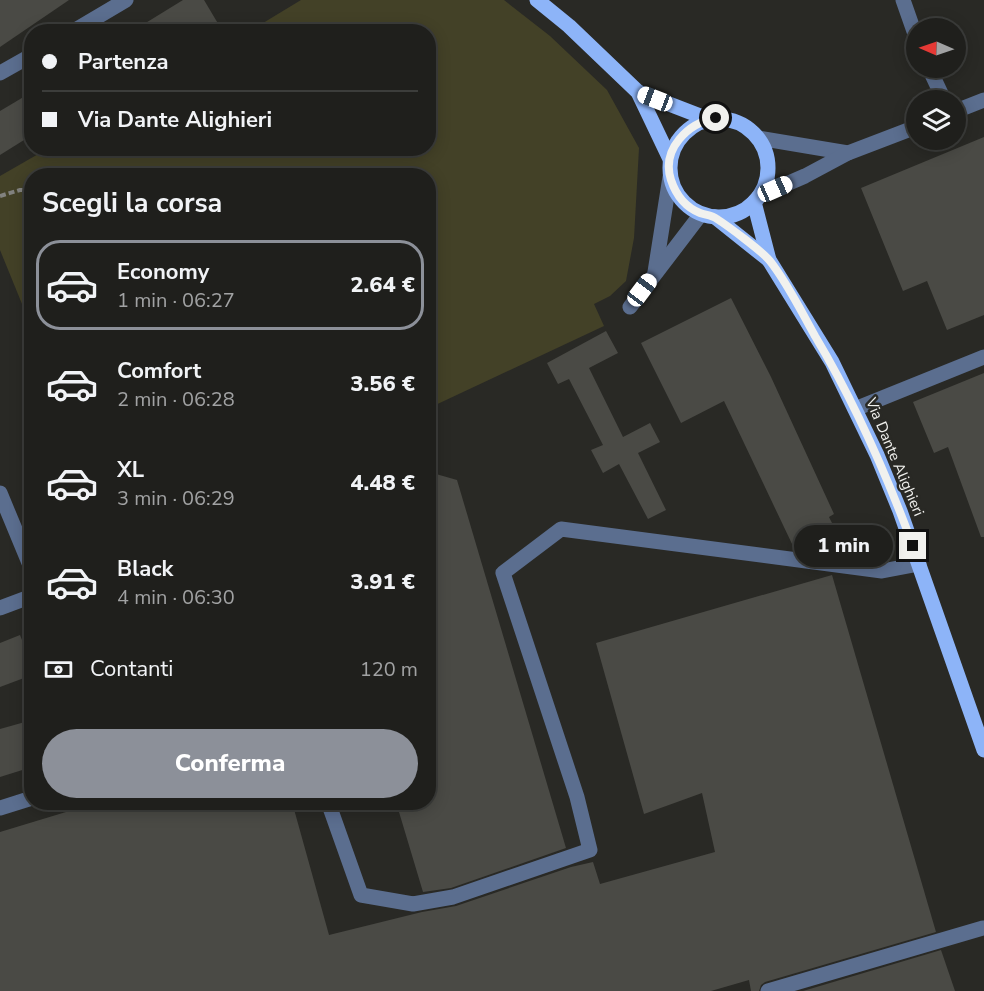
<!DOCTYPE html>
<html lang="it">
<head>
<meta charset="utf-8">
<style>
  body { margin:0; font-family:"Nunito Sans",sans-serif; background:#272725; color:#f1f3f6; height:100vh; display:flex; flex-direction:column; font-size:22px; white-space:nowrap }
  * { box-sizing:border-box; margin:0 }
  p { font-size:20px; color:#a1a2a3 }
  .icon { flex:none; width:33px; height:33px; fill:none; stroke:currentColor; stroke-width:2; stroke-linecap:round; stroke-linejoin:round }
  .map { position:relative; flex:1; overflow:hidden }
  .side { position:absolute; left:24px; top:168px; width:412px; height:642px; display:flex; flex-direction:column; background:#1f1f1c; border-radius:24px; box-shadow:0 3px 15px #0003,0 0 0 2px #3c3d3b }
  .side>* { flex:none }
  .guide { position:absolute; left:24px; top:24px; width:412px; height:132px; border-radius:24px; box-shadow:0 3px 15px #0003,0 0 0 2px #3c3d3b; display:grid; align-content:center; height:132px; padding:0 18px; background:#1f1f1c }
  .needle { width:39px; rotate:272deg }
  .controls { position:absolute; left:906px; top:18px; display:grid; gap:12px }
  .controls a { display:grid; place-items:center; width:60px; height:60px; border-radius:50%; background:#1f1f1c; box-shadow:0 3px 15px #0003,0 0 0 2px #3c3d3b; font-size:30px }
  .end { position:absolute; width:27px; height:27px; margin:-14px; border:8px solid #f1f1ee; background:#111; box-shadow:0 0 0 3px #111 }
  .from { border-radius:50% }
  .bubble { position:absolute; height:42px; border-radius:21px; background:#1f1f1c; box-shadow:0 3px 15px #0003,0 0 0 2px #3c3d3b; font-size:20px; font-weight:800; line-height:42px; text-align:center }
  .car { position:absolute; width:18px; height:36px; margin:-18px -9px; border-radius:8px; box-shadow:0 0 4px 2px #0007; background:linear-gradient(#fff 24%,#345 0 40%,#fff 0 76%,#345 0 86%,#fff 0) }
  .guide b { display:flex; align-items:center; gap:21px; height:57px; font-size:22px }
  .guide b+b { border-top:2px solid #3c3d3b }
  .guide i { width:15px; height:15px; background:#f1f3f6 }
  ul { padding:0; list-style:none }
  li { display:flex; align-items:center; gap:18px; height:90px; margin:0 12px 9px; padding:0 6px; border:3px solid transparent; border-radius:24px }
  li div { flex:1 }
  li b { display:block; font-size:22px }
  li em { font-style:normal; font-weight:800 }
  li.selected { border-color:#8c9099 }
  li>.icon { width:54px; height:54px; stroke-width:1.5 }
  h2 { padding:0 18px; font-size:27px; line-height:72px }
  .pay { display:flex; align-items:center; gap:15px; height:66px; padding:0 18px; font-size:22px }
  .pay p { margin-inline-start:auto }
  .cta { display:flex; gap:12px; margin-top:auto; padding:12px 18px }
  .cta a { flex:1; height:69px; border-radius:36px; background:#8c9099; color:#fff; font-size:24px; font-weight:800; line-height:69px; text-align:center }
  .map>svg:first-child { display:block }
  .green { fill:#434127 }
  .building { fill:#4a4a45 }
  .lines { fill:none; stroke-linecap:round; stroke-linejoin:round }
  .path { stroke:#82827f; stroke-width:4; stroke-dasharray:6 3; stroke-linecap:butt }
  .lane { stroke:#5b6e8f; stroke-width:15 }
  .street { stroke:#5b6e8f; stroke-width:15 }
  .primary { stroke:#8db4f8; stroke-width:15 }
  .route { stroke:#f1f1ee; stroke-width:8 }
  .labels { text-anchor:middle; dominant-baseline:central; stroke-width:5; stroke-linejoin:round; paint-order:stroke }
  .street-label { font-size:15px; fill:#f1f1ee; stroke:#292925 }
</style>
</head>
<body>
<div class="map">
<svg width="984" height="991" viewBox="0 0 984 991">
  <rect width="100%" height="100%" fill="#292925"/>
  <polygon class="green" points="301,0 504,0 550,36 607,90 639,148 634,238 626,281 610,296 594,304 604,326 429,408 429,176 32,176 31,326 0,250 0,176 47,149 429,148 429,32 250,31"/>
  <g class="building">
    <polygon points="0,0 69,0 0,47"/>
    <polygon points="183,0 204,0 223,32 131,32"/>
    <polygon points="32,92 32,135 0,155 0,111"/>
    <polygon points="984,137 984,315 947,330 927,281 903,291 861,188"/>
    <polygon points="731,298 771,377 834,514 829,517 834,527 793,546 724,401 681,423 641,343"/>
    <polygon points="606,331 618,353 589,368 623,437 650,423 660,442 638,453 666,510 648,519 619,464 603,473 591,450 603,445 569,379 558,384 547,363"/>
    <polygon points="984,373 984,537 981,537 948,447 934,453 913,402"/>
    <polygon points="429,472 457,480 566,848 451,888 423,892 396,802 429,802"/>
    <polygon points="832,575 936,932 765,982 761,985 759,991 751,991 749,980 711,991 0,991 0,832 99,802 292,802 329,935 422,912 456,906 571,867 593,862 600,884 715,852 702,793 644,814 596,643"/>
    <polygon points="20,635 32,665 32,675 0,687 0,643"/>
    <polygon points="32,720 32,767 0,777 0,729"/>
    <polygon points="941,950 955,991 803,991"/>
  </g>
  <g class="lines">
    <polyline class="path" points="0,196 20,190 32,190"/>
    <g class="lane">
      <polyline points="903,0 916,37"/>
      <polyline points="929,68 944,100"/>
      <polyline points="655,272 670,177"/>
      <polyline points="630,307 701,214"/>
      <polyline points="328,802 361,895 413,904 453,897 590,850 577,797 503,573 561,529 882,571 919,564"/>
      <polyline points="0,808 32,798"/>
      <polyline points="768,991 983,928"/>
    </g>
    <g class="street">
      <polyline points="72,32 126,0"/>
      <polyline points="0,73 32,55"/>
      <polyline points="956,111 984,100"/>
      <polyline points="758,138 848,153"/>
      <polyline points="759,196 805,176 848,153 916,127"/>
      <polyline points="855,409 984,357"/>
      <polyline points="0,493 32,570"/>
      <polyline points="0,608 32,596"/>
    </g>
    <g class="primary">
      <polyline points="537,0 569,26 638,92 670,159"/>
      <polyline points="638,92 708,119"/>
      <circle cx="719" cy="168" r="49"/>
      <polyline points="754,202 769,260 832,362 877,455 900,511 984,750"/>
      <polyline points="715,217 769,260"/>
    </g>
  </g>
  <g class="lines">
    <path class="route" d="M716 118C688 123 661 149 671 180 676 195 685 207 700 213 705 215 712 215 717 219 728 226 763 252 770 261 788 284 801 311 815 336 855 403 886 473 913 546"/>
  </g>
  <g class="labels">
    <g class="street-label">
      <text transform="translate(895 457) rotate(67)">Via Dante Alighieri</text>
    </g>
  </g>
</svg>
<div class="controls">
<a><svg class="needle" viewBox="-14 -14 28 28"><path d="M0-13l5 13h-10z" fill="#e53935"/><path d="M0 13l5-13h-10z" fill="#a1a2a3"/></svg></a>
<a><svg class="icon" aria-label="layers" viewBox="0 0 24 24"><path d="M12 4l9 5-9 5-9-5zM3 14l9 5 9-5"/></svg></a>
</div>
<i class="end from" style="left:716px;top:118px"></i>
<i class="end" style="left:913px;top:546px"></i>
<div class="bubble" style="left:794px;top:525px;width:99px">1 min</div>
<i class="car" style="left:655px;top:99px;rotate:291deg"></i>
<i class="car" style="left:775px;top:189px;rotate:66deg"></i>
<i class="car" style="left:642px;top:290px;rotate:37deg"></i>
<div class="guide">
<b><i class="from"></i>Partenza</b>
<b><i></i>Via Dante Alighieri</b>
</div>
<section class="side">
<h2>Scegli la corsa</h2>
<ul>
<li class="selected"><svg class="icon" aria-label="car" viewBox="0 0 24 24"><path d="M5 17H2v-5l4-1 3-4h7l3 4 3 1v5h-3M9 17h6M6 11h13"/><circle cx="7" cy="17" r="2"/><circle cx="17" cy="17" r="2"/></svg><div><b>Economy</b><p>1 min · 06:27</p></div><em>2.64 €</em></li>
<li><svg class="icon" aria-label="car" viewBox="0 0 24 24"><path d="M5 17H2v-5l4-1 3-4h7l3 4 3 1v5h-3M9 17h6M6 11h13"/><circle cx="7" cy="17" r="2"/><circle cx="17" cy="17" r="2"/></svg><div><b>Comfort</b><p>2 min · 06:28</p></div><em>3.56 €</em></li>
<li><svg class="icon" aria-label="car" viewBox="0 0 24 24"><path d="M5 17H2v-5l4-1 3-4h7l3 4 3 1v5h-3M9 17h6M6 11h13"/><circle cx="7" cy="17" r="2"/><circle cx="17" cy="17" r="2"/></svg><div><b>XL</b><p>3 min · 06:29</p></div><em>4.48 €</em></li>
<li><svg class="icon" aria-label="car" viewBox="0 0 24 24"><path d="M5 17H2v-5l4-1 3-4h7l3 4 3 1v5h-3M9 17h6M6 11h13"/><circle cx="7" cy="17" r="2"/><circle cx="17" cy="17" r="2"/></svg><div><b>Black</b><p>4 min · 06:30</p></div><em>3.91 €</em></li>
</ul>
<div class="pay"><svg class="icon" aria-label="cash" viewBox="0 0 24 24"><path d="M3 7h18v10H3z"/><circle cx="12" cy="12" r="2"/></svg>Contanti<p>120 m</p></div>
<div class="cta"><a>Conferma</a></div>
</section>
</div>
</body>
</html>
